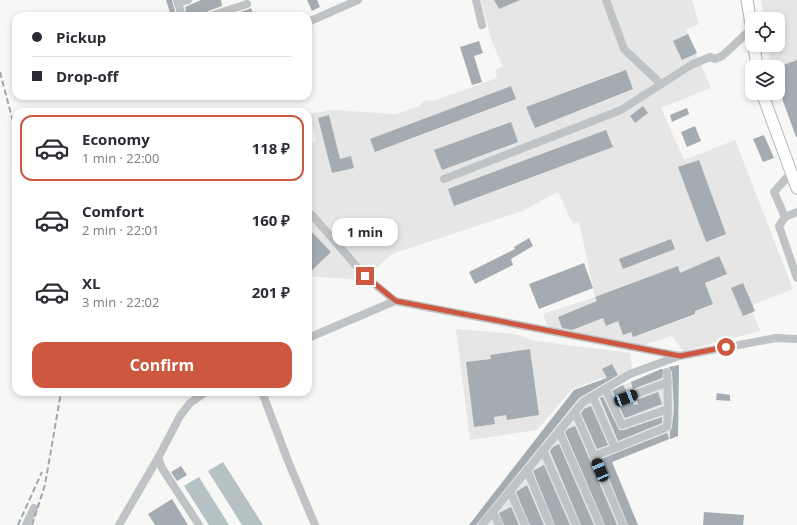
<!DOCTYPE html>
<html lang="en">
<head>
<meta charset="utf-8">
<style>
  body { margin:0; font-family:"Open Sans",sans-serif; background:#f2f2f3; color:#2b2b33; height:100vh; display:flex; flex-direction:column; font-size:15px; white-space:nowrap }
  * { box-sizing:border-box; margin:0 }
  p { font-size:13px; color:#7c7c81 }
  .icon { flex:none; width:22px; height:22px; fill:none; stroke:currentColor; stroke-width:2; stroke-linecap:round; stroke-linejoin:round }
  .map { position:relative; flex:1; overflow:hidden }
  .panel { position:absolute; left:12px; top:108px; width:300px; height:288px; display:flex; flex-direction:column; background:#fff; border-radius:12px; box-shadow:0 2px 6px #0003 }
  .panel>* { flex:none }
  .top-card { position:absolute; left:12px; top:12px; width:300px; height:88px; border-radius:12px; box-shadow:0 2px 6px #0003; display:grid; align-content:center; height:88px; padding:0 20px; background:#fff }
  .controls { position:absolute; left:745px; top:12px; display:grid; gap:8px }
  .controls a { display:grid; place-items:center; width:40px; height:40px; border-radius:8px; background:#fff; box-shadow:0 2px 6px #0003; font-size:20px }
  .end { position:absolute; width:18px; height:18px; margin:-9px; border:5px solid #cd583f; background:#fff; box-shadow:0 0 0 2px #fff }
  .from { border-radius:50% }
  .bubble { position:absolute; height:28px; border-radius:12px; background:#fff; box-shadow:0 2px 6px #0003; font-size:13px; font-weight:700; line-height:28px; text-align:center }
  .car { position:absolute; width:12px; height:24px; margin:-12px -6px; border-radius:5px; box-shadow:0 0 3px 1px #0007; background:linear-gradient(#222 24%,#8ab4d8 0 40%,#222 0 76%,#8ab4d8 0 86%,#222 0) }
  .top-card b { display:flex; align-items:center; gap:14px; height:38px; font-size:15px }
  .top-card b+b { border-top:1px solid #e1e1e2 }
  .top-card i { width:10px; height:10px; background:#2b2b33 }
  ul { padding:7px 0 0; list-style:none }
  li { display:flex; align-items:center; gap:12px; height:66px; margin:0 8px 6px; padding:0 12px; border:2px solid transparent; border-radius:12px }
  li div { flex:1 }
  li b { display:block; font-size:15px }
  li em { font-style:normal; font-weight:700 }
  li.active { border-color:#cd583f }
  li>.icon { width:36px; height:36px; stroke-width:1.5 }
  .primary-button { display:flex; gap:8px; margin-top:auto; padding:8px 20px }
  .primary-button a { flex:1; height:46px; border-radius:12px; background:#cd583f; color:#fff; font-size:16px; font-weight:700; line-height:46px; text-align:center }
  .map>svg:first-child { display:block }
  .built { fill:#e5e6e5 }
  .water { fill:#b6c1c4 }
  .building { fill:#a5acb1 }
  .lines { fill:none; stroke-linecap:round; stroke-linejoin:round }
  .major-casing { stroke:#b3b7ba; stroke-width:13 }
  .minor { stroke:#bfc3c6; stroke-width:8 }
  .major { stroke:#fff; stroke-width:11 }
  .rail { stroke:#9fa6aa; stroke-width:2; stroke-dasharray:6 3; stroke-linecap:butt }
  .route { stroke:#cd583f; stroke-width:5 }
</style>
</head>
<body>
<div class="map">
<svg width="797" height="525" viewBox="0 0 797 525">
  <rect width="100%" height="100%" fill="#f7f7f5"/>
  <g class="built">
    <polygon points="481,0 692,0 699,24 686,30 711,88 661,108 684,160 735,140 793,289 750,306 760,331 683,351 672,336 644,345 548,327 543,314 595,297 579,222 573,224 558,192 522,211 392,254 362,280 308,276 308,148 316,141 310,114 332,110 396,114 419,106 422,102 428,100 434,101 497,78 495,70 503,66 492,42"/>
    <polygon points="761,0 797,0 797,138 778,87 778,67 771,67 768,45 778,45 778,19 764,19"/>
    <polygon points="456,329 515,334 536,341 630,353 633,375 608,385 605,381 609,391 662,369 679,365 678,436 612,462 638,525 469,525 574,390 603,379 602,378 572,389 537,430 470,440"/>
  </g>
  <g class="water">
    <polygon points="223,462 263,525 242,525 208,471"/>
    <polygon points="199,477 229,525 209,525 184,486"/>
  </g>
  <g class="building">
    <polygon points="166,0 172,0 176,16 171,16"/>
    <polygon points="201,0 221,0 222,6 208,11 205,16 203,16 202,14 187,16 185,7"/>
    <polygon points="307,0 317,0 320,7 312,11"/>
    <polygon points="494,0 520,0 499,9"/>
    <polygon points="251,8 254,16 229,16 249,9"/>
    <polygon points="688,34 697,53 682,60 673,41"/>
    <polygon points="479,41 483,53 474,56 482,82 472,85 460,47"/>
    <polygon points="797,60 797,137 796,137 778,87 778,67"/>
    <polygon points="626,70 633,89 535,128 526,107"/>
    <polygon points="511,86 516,99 375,152 370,139"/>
    <polygon points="643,106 648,113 635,123 630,116"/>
    <polygon points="687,108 689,114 672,122 670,115"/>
    <polygon points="329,115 340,159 351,156 354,168 332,173 318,118"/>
    <polygon points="511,122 518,142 442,170 434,150"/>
    <polygon points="695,126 701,141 687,147 681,132"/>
    <polygon points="606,130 613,147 454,206 448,189"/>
    <polygon points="764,135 774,158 763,162 753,139"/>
    <polygon points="699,160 726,234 706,242 678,167"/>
    <polygon points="308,228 331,252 308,274"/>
    <polygon points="529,238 533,246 511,259 513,265 475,284 469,272 515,249 514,247"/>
    <polygon points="671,239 675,249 623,269 619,259"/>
    <polygon points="719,256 727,274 705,283 713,304 695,311 695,314 633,337 631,332 623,335 618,321 606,326 603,318 572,330 562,328 558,317 597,301 595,297 678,266 680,273"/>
    <polygon points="584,263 593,288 539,309 529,284"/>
    <polygon points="743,283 755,311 743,316 731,288"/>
    <polygon points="530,349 539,415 507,420 506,415 494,417 495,424 474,427 466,362 491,359 490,355"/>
    <polygon points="612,364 618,375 579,398 476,525 469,525 574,390 607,378 602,369"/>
    <polygon points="679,365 678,436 670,439 670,432 672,427 674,409 672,372 669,367"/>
    <polygon points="661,369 663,369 662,378 633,389 631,382"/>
    <polygon points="623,385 627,392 615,396 612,391"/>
    <polygon points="658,392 662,404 625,418 619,406 632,401 634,405 638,404 637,400"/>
    <polygon points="717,393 730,395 730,401 716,400"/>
    <polygon points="603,397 619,430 624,430 662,417 662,423 618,441 600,398"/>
    <polygon points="591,406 608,445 597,449 581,413 584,409"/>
    <polygon points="575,426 589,458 617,525 605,525 565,432 568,429"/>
    <polygon points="667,433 669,439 612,462 638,525 628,525 601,459"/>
    <polygon points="559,444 594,525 581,525 550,451 553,447"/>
    <polygon points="544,465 570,525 555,525 533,471"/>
    <polygon points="181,466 187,475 177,481 171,472"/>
    <polygon points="527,485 544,525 530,525 516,492"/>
    <polygon points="172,499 188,525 155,525 148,514"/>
    <polygon points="511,507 519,525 504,525 499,513"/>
    <polygon points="704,512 744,515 743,525 703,525"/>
  </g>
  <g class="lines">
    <defs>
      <g id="major">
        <polyline points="747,0 752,30"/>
        <polyline points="754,45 757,67"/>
        <polyline points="762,93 797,188"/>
      </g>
    </defs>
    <use href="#major" class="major-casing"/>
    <g class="minor">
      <polyline points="177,0 182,16"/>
      <polyline points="476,0 482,25"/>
      <polyline points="606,0 624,49 661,84"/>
      <polyline points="178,3 188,0"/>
      <polyline points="210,16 247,4"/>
      <polyline points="308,22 358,0"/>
      <polyline points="791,173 774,192 785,217 797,212"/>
      <polyline points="444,179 621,110 691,65 710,57 715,59 722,56 731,48 752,28"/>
      <polyline points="785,217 779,226 797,278"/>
      <polyline points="308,218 312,215 365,276 395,301"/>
      <polyline points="308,338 395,301 680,356 776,338 797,339"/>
      <polyline points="667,372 668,409"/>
      <polyline points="262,392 288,461 315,525"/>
      <polyline points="593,397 615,448 667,427 668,409 622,425 606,390"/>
      <polyline points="612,403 668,382"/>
      <polyline points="575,412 594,456 615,448"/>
      <polyline points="559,431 600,525"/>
      <polyline points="543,450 576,525"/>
      <polyline points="594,456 623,525"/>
      <polyline points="158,458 162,468 199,525"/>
      <polyline points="527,470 550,525"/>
      <polyline points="510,491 525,525"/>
      <polyline points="493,512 499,525"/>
      <polyline points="26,525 34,508"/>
      <polyline points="119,525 158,458 180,416 190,403 206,392"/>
      <polyline points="482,525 583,402 630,374 679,356"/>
    </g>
    <use href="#major" class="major"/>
    <g class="rail">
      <polyline points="0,72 16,133"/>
      <polyline points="18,525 42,472"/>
      <polyline points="32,525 45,485 61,392"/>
    </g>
  </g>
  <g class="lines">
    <polyline class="route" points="365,276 396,301 680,356 726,347"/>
  </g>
</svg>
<div class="controls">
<a><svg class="icon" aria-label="locate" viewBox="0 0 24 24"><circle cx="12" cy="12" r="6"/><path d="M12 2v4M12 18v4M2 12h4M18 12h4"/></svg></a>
<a><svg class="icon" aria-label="layers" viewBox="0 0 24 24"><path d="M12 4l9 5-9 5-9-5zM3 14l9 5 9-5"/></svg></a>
</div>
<i class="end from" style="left:726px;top:347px"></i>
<i class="end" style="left:365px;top:276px"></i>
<div class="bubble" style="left:332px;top:218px;width:66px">1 min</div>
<i class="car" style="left:626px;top:398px;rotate:69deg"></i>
<i class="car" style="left:600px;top:470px;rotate:337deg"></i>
<div class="top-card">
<b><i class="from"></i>Pickup</b>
<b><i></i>Drop-off</b>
</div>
<section class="panel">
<ul>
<li class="active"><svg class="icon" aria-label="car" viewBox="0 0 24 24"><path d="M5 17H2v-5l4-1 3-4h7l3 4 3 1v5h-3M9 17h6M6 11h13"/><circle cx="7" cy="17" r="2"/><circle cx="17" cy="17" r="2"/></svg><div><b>Economy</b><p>1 min · 22:00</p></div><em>118 ₽</em></li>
<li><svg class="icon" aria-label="car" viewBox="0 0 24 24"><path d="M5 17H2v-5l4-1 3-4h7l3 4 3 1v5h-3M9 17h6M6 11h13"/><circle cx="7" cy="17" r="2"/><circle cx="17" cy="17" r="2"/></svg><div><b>Comfort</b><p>2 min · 22:01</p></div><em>160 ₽</em></li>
<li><svg class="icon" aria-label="car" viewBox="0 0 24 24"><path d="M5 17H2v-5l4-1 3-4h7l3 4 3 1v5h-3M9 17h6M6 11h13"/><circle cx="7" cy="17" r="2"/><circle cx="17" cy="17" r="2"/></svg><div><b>XL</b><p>3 min · 22:02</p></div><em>201 ₽</em></li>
</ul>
<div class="primary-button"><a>Confirm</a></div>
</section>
</div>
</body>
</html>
